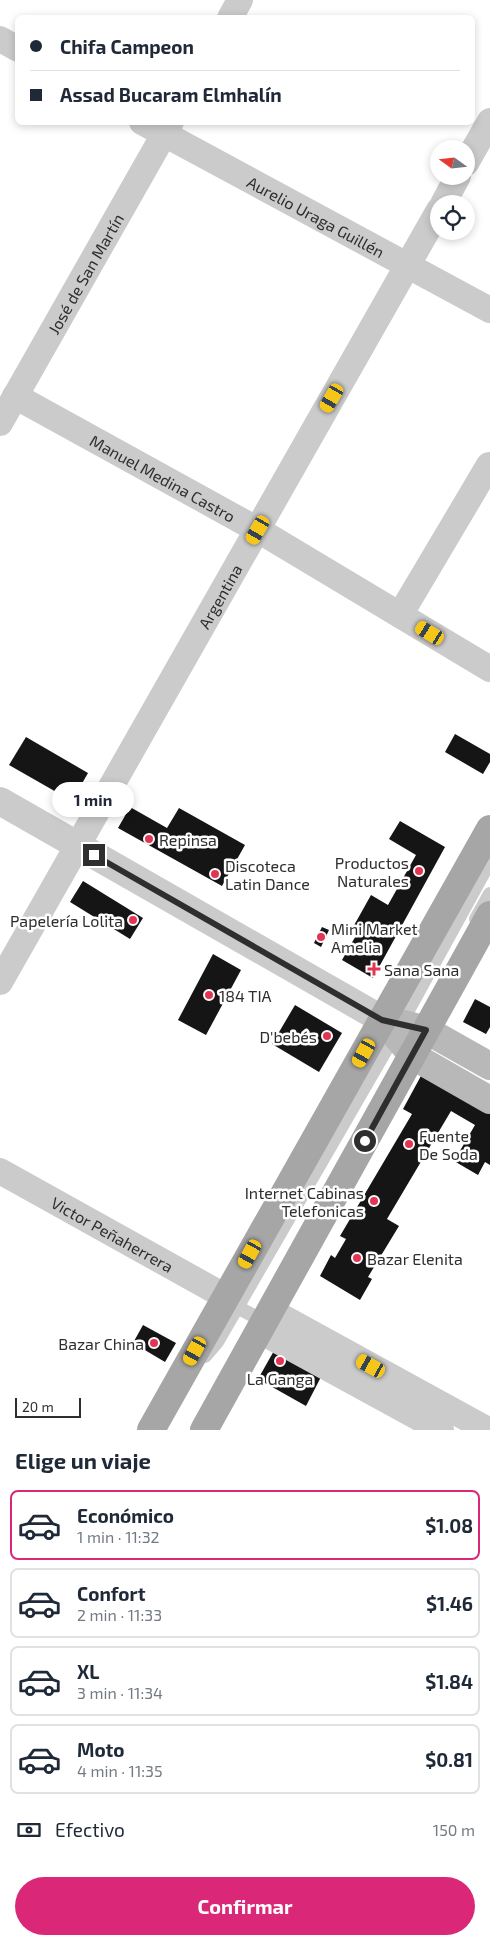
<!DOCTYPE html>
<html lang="es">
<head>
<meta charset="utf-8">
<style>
  body { margin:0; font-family:"Exo 2",sans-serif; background:#f2f2f3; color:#1f2937; height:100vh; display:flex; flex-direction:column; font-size:19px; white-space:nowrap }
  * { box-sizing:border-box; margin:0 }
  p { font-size:16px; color:#747a83 }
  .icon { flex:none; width:28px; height:28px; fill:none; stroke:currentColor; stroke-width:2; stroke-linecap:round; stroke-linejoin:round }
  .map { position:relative; height:1430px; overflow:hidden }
  .panel { display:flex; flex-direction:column; background:#fff; flex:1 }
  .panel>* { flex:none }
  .banner { position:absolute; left:15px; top:15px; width:460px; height:110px; border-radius:8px; box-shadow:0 2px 8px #0003; display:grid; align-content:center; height:110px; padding:0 15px; background:#fff }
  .needle { width:32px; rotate:285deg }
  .fabs { position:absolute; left:430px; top:140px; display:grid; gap:10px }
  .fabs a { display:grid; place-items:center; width:45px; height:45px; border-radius:50%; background:#fff; box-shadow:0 2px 8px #0003; font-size:25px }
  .scale { position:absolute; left:15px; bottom:12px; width:66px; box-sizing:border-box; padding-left:5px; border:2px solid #2e2e2e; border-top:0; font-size:14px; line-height:18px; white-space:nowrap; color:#2e2e2e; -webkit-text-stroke:4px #fff; paint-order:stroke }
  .end { position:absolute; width:22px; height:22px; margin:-11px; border:6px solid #2e2e2e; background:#fff; box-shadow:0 0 0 2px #fff }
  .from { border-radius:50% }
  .bubble { position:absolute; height:35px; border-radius:18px; background:#fff; box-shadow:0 2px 8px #0003; font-size:16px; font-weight:700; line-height:35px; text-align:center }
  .car { position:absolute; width:15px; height:30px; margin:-15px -8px; border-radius:6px; box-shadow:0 0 4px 1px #0007; background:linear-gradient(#f5c518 24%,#345 0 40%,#f5c518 0 76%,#345 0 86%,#f5c518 0) }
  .banner b { display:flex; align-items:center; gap:18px; height:48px; font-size:19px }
  .banner b+b { border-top:1px solid #e0e1e3 }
  .banner i { width:12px; height:12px; background:#1f2937 }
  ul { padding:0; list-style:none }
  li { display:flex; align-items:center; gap:15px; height:70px; margin:0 10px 8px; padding:0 5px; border:2px solid #e0e1e3; border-radius:8px }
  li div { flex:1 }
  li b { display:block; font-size:19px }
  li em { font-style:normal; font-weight:700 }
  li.selected { border-color:#db2777 }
  li>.icon { width:45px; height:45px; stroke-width:1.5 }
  h2 { padding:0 15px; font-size:22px; line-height:60px }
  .pay { display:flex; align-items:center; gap:12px; height:55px; padding:0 15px; font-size:19px }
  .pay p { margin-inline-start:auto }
  .action { display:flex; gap:10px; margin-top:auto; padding:10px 15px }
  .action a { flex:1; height:58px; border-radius:30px; background:#db2777; color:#fff; font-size:20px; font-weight:700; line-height:58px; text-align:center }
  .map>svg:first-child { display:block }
  .building { fill:#151515 }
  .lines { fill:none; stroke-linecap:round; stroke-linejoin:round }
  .service { stroke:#cbcbcb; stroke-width:14 }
  .minor { stroke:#cbcbcb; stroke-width:26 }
  .tertiary { stroke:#cbcbcb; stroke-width:28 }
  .secondary { stroke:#b8b8b8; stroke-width:28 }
  .primary { stroke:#a6a6a6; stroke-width:28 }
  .route { stroke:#2e2e2e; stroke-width:6 }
  .poi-dot { fill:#e13552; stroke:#fff; stroke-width:2 }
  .labels { text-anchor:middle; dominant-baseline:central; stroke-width:5; stroke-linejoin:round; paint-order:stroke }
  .street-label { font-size:16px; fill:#2e2e2e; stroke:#fff }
  .poi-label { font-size:16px; fill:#2e2e2e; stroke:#fff; text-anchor:start }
</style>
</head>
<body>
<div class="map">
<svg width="490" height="1430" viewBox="0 0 490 1430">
  <rect width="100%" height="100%" fill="#fff"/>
  <g class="building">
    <polygon points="455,734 490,754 490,762 483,774 445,752"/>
    <polygon points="26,737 88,773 72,801 9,765"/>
    <polygon points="130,807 167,828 179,808 245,845 222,886 118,828"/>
    <polygon points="400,821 445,847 373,978 342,960 358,932 352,929 371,895 388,905 416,855 389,839"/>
    <polygon points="83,881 143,918 130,939 70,902"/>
    <polygon points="322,927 329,930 321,947 314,943"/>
    <polygon points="213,954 241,970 206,1035 178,1020"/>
    <polygon points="475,999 490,1007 490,1027 486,1034 463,1022"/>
    <polygon points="295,1005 342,1033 319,1072 272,1044"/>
    <polygon points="422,1074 490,1113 490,1165 485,1162 478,1175 454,1161 475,1125 451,1111 387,1219 399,1226 368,1277 372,1279 360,1300 320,1276 331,1255 335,1258 346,1239 340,1236 412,1114 403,1109"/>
    <polygon points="143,1325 176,1343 165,1362 133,1343"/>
    <polygon points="275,1349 322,1375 306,1406 258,1379"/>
  </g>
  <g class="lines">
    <g class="service">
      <polyline points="476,919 490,894"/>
      <polyline points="237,1307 267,1323"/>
      <polyline points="205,1356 217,1342 395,1034 490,861"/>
    </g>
    <g class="minor">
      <polyline points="230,18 240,0"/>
      <polyline points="0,39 18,49"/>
      <path id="s1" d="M142 122 490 310"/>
      <polyline points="466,163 490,121"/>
      <polyline points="443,204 458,176"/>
      <path id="s2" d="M15 396 258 530 490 669"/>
      <path id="s3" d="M0 423 171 122"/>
      <polyline points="400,615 489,465"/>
      <path id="s4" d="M0 982 439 210"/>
      <path id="s5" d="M0 1171 226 1297"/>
      <polyline points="271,1311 488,1430"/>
      <polyline points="260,1331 441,1430"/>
    </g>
    <polyline class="tertiary" points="0,801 383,1020"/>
    <g class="secondary">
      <polyline points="383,1020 413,1056 490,1100"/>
      <polyline points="404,1024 426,1030 490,1066"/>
    </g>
    <g class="primary">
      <polyline points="151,1430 490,829"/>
      <polyline points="204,1430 490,915"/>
    </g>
  </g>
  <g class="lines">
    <polyline class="route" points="94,855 382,1020 426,1030 365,1141"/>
  </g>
  <g class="poi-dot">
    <circle cx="149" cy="839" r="5"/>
    <circle cx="419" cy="871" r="5"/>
    <circle cx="215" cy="874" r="5"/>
    <circle cx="133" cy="920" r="5"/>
    <circle cx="321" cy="937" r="5"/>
    <path d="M371.5 961.5h5v5h5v5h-5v5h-5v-5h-5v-5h5z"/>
    <circle cx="209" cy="995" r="5"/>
    <circle cx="327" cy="1036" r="5"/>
    <circle cx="409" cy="1144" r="5"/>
    <circle cx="374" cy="1201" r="5"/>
    <circle cx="357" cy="1258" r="5"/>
    <circle cx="154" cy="1343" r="5"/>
    <circle cx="280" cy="1361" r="5"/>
  </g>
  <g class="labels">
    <g class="street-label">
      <text stroke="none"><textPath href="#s1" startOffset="198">Aurelio Uraga Guillén</textPath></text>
      <text stroke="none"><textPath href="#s3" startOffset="172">José de San Martín</textPath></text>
      <text stroke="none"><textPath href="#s2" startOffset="169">Manuel Medina Castro</textPath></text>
      <text stroke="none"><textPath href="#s4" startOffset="444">Argentina</textPath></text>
      <text stroke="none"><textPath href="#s5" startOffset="129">Victor Peñaherrera</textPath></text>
    </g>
    <g class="poi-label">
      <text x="159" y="839">Repinsa</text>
      <text x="409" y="862" text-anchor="end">Productos<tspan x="409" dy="18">Naturales</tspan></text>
      <text x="225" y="865">Discoteca<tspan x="225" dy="18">Latin Dance</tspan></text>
      <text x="123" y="920" text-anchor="end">Papelería Lolita</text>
      <text x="331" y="928">Mini Market<tspan x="331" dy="18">Amelia</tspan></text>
      <text x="384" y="969">Sana Sana</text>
      <text x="219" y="995">184 TIA</text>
      <text x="317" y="1036" text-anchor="end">D'bebés</text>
      <text x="419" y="1135">Fuente<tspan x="419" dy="18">De Soda</tspan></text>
      <text x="364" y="1192" text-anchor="end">Internet Cabinas<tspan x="364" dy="18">Telefonicas</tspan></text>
      <text x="367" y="1258">Bazar Elenita</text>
      <text x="144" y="1343" text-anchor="end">Bazar China</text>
      <text x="280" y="1378" text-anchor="middle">La Ganga</text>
    </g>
  </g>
</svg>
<div class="fabs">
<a><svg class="needle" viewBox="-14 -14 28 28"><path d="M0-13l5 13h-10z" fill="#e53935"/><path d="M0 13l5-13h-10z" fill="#747a83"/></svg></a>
<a><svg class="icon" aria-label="locate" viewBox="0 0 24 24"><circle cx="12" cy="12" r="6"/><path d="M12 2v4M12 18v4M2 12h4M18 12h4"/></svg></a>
</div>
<div class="scale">20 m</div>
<i class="end from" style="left:365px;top:1141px"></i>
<i class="end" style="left:94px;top:855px"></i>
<div class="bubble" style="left:52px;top:782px;width:82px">1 min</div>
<i class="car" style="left:332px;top:398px;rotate:210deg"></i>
<i class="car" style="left:258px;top:530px;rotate:210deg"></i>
<i class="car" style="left:430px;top:633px;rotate:301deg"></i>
<i class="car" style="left:364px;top:1053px;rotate:209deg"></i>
<i class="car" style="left:250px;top:1254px;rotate:209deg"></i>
<i class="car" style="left:195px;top:1351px;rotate:209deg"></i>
<i class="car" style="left:371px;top:1366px;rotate:299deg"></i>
<div class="banner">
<b><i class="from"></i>Chifa Campeon</b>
<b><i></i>Assad Bucaram Elmhalín</b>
</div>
</div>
<section class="panel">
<h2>Elige un viaje</h2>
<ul>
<li class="selected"><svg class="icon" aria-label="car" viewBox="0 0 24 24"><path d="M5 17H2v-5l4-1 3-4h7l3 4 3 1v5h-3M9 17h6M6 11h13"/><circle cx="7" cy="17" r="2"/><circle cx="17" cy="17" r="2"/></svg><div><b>Económico</b><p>1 min · 11:32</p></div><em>$1.08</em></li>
<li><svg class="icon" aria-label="car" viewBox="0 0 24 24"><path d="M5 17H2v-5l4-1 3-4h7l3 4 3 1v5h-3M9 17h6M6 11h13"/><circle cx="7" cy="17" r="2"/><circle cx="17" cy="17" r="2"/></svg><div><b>Confort</b><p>2 min · 11:33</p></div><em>$1.46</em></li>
<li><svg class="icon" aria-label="car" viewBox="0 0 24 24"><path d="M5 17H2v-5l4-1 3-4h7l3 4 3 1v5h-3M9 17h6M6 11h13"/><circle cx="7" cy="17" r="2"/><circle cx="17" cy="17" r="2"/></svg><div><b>XL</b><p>3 min · 11:34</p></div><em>$1.84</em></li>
<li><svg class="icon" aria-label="car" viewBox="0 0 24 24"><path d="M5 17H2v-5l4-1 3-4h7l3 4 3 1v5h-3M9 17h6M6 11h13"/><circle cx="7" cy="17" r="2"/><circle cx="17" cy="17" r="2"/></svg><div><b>Moto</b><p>4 min · 11:35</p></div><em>$0.81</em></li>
</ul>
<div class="pay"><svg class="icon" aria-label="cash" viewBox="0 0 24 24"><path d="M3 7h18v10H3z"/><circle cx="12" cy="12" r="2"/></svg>Efectivo<p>150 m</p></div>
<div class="action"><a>Confirmar</a></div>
</section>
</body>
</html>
